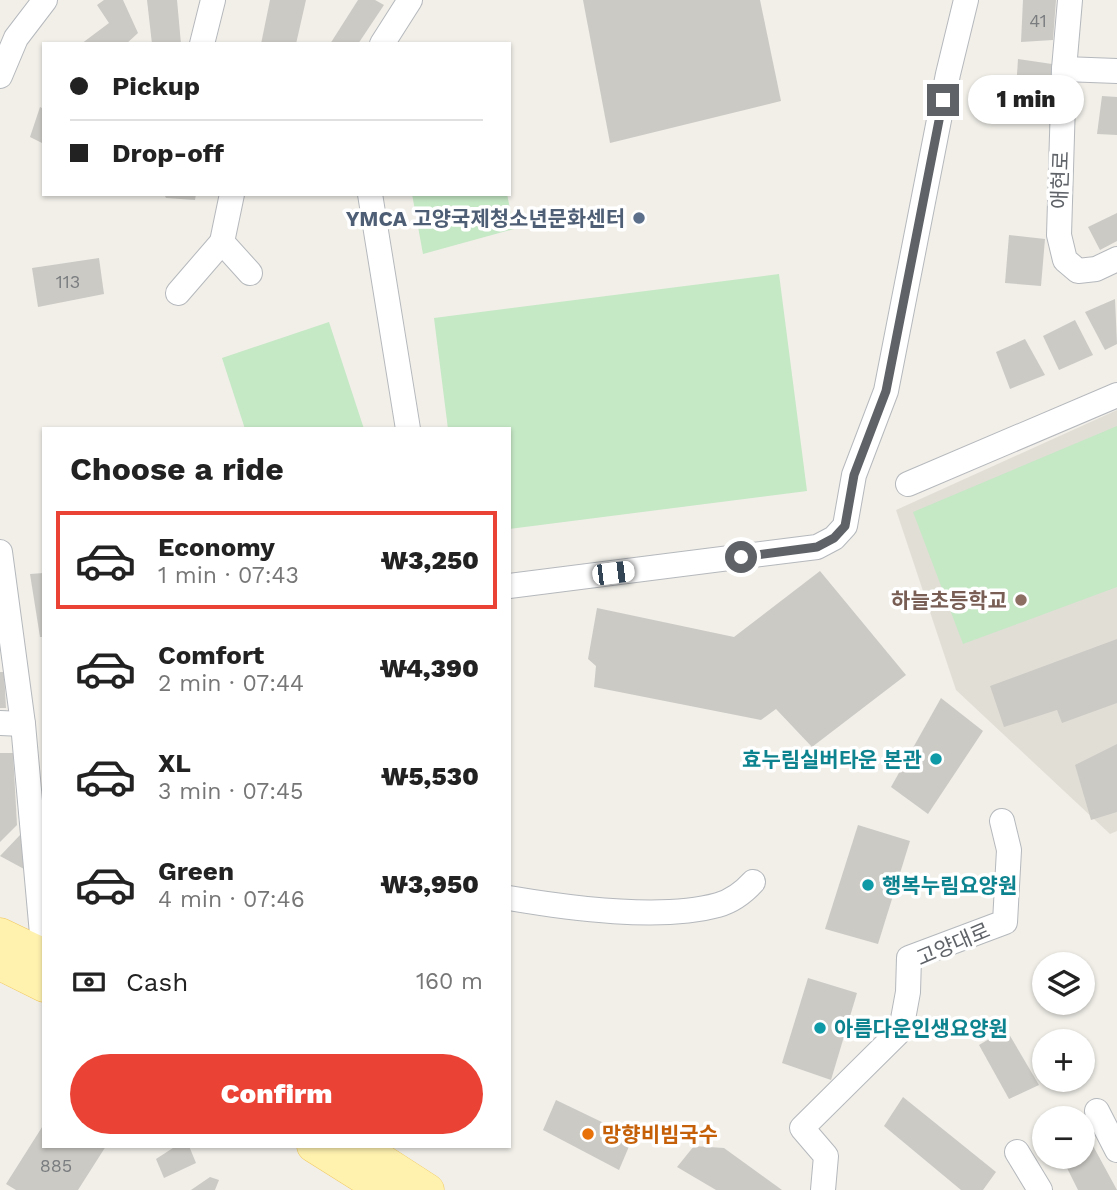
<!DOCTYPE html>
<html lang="en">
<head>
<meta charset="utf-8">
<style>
  body { margin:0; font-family:"Work Sans","Noto Sans KR",sans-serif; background:#f2f2f2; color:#222; height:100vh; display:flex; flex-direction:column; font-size:26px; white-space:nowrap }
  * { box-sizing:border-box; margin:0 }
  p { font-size:23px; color:#767676 }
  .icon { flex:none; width:38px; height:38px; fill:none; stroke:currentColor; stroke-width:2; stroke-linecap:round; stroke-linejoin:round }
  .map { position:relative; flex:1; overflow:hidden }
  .panel { position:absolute; left:42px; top:427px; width:469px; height:721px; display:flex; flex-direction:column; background:#fff; border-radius:0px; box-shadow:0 2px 5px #0004 }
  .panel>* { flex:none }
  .banner { position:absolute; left:42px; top:42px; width:469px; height:154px; border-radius:0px; box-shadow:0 2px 5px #0004; display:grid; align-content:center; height:154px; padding:0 28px; background:#fff }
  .controls { position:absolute; left:1032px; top:952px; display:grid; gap:14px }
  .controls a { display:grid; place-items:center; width:63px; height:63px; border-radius:50%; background:#fff; box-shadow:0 2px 5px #0004; font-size:35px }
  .end { position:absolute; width:32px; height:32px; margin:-16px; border:9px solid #5f6368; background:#fff; box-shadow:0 0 0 4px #fff }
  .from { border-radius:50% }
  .bubble { position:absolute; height:49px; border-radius:24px; background:#fff; box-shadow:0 2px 5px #0004; font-size:23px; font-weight:800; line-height:49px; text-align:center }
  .car { position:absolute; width:21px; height:42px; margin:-21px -10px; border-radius:9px; box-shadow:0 0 5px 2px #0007; background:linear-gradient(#fff 24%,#345 0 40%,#fff 0 76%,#345 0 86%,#fff 0) }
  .banner b { display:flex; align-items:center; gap:24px; height:66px; font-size:26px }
  .banner b+b { border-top:2px solid #e0e0e0 }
  .banner i { width:18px; height:18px; background:#222 }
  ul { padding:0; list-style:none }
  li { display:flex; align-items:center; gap:21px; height:98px; margin:0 14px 10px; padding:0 14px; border:4px solid transparent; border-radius:0px }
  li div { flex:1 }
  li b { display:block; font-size:26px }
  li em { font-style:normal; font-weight:800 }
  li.selected { border-color:#ea4335 }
  li>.icon { width:63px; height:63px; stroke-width:1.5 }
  h2 { padding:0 28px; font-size:32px; line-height:84px }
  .pay { display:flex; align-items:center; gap:18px; height:77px; padding:0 28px; font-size:26px }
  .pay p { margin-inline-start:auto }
  .primary-button { display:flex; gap:14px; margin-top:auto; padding:14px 28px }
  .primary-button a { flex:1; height:80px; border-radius:42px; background:#ea4335; color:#fff; font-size:28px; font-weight:800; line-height:80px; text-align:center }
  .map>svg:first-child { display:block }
  .education { fill:#e1ded6 }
  .pitch { fill:#c5e8c5 }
  .building { fill:#cccac5 }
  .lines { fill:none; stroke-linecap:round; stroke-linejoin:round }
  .minor-casing { stroke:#b5b8bc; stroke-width:26 }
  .major-casing { stroke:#f2c960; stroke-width:33 }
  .minor { stroke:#fff; stroke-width:24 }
  .major { stroke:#fff2af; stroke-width:32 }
  .route { stroke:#5f6368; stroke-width:9 }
  .service-dot { fill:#5c6f8a; stroke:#fff; stroke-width:2.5 }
  .education-dot { fill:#8d6e63; stroke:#fff; stroke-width:2.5 }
  .culture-dot { fill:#0f9aa8; stroke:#fff; stroke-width:2.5 }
  .food-dot { fill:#e8710a; stroke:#fff; stroke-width:2.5 }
  .labels { text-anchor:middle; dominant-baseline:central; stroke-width:7; stroke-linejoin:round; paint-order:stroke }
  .number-label { font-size:18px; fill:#7a7d7f }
  .street-label { font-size:21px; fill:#5f6368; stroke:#fff }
  .service-label { font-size:21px; font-weight:bold; fill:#4e5e75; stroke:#fff; text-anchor:end }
  .education-label { font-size:21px; font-weight:bold; fill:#785e54; stroke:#fff; text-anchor:end }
  .culture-label { font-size:21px; font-weight:bold; fill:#0d838f; stroke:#fff; text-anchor:start }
  .food-label { font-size:21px; font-weight:bold; fill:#c56008; stroke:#fff; text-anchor:start }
</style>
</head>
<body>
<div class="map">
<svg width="1117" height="1190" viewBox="0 0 1117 1190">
  <rect width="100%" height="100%" fill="#f1efe8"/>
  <polygon class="education" points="1117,410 1117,831 1110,834 956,690 896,510"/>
  <g class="pitch">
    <polygon points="412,194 507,194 514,229 423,254"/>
    <polygon points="779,274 807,491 509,529 509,429 448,429 434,318"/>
    <polygon points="329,322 364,429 245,429 222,358"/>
    <polygon points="1117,426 1117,587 963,644 913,512"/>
  </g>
  <g class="building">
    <polygon points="104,0 123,0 138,33 126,44 81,44 109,23 97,5"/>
    <polygon points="147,0 177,0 181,44 152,44"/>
    <polygon points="270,0 306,0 296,44 261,44"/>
    <polygon points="358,0 375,0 384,5 358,44 330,44"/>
    <polygon points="583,0 760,0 781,101 610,143"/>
    <polygon points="1023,0 1056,0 1053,40 1021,42"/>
    <polygon points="1018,59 1052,64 1049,124 1014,120"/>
    <polygon points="1102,96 1117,97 1117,135 1097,134"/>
    <polygon points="40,107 44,109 44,144 30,137"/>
    <polygon points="164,194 196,194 195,200 166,198"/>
    <polygon points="1117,213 1117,241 1100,250 1088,227"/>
    <polygon points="1009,235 1045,239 1041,286 1005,283"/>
    <polygon points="99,258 104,294 38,307 32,268"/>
    <polygon points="1115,299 1117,344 1105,350 1085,312"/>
    <polygon points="1075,320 1093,355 1059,370 1043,336"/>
    <polygon points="1025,339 1045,375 1010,389 996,352"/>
    <polygon points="820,571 906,675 812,747 776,709 761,720 594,687 596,666 588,659 597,608 734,637"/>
    <polygon points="44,573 44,637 40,637 30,574"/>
    <polygon points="1117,639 1117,703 1062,723 1057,710 1004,727 990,686"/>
    <polygon points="0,672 4,672 6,708 0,708"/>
    <polygon points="941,698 983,731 928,814 891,787"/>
    <polygon points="1117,744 1117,812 1091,820 1075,765"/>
    <polygon points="0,753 13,753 17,825 0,842"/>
    <polygon points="858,825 910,841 878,944 825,929"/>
    <polygon points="21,834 24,869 0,856"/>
    <polygon points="808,978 857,993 831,1080 782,1063"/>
    <polygon points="1006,1029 1039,1085 1009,1099 979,1045"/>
    <polygon points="903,1097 996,1172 983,1190 961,1190 884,1126"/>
    <polygon points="556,1100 633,1137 619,1170 543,1130"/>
    <polygon points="44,1124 44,1146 106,1146 78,1190 16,1190 6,1184"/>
    <polygon points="1092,1144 1117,1190 1078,1190 1062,1158 1083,1157 1083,1148"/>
    <polygon points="176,1146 189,1146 196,1163 164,1178 156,1159"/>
    <polygon points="694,1146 724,1148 782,1190 716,1190 677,1167"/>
    <polygon points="210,1177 219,1180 215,1190 191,1190"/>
  </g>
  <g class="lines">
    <defs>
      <g id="minor">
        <polyline points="1070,0 1064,69 1059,235 1065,260 1078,271 1096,269 1117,259"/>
        <polyline points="202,44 213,0"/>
        <polyline points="382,44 410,0"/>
        <polyline points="1064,69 1117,71"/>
        <polyline points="0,76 16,38 45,0"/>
        <polyline points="232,194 222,242 250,273"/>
        <polyline points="370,194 408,429"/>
        <polyline points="178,293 222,242"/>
        <polyline points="908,484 1117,395"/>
        <polyline points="0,552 23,724 44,956"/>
        <polyline points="509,586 817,547 834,538 845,526 854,475 886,391 948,74 966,0"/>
        <polyline points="0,723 23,724"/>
        <path d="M509 898C568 908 660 921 718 905 732 901 743 893 753 882"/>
        <polyline points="1097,1111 1117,1150"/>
        <polyline points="1017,1152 1040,1190"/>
        <polyline points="823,1190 826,1156 802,1128 901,1030 908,992 909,958 1005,922 1009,850 1002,821"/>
      </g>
      <g id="major">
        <polyline points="0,934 44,955"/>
        <polyline points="0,964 44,986"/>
        <polyline points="313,1146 383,1190"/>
        <polyline points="360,1146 428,1190"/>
      </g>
    </defs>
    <use href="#minor" class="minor-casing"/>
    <use href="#major" class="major-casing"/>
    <use href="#minor" class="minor"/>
    <use href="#major" class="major"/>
  </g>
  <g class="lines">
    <polyline class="route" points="741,557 817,547 834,538 845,526 854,475 886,391 943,100"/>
  </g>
  <circle class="service-dot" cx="639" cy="218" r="7"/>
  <circle class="education-dot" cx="1021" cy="600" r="7"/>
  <g class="culture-dot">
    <circle cx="936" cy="759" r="7"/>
    <circle cx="868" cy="885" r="7"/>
    <circle cx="820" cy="1028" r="7"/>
  </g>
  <circle class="food-dot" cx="588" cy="1134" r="7"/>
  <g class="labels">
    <g class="number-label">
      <text x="1038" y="20">41</text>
      <text x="68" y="281">113</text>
      <text x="56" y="1165">885</text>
    </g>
    <g class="street-label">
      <text transform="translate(1060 180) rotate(-88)">애현로</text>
      <text transform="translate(953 944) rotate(-23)">고양대로</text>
    </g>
    <g class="service-label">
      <text x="625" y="218">YMCA 고양국제청소년문화센터</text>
    </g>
    <g class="education-label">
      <text x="1007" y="600">하늘초등학교</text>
    </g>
    <g class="culture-label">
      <text x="922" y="759" text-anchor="end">효누림실버타운 본관</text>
      <text x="882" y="885">행복누림요양원</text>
      <text x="834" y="1028">아름다운인생요양원</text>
    </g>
    <g class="food-label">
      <text x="602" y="1134">망향비빔국수</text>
    </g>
  </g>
</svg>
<div class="controls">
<a><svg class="icon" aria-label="layers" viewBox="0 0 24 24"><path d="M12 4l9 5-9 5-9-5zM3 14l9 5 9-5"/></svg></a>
<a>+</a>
<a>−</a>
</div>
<i class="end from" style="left:741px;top:557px"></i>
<i class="end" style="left:943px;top:100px"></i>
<div class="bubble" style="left:968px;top:75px;width:116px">1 min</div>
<i class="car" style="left:613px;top:573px;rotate:83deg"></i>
<div class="banner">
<b><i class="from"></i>Pickup</b>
<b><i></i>Drop-off</b>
</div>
<section class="panel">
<h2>Choose a ride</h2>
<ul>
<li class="selected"><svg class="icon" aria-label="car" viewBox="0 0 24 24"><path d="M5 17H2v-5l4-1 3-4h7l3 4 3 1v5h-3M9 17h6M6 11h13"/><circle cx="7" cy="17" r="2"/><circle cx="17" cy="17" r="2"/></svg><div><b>Economy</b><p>1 min · 07:43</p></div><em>₩3,250</em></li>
<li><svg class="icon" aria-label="car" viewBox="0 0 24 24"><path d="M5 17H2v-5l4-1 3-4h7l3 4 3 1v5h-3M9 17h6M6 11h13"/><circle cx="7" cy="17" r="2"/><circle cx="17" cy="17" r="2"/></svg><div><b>Comfort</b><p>2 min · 07:44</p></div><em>₩4,390</em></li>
<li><svg class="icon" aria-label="car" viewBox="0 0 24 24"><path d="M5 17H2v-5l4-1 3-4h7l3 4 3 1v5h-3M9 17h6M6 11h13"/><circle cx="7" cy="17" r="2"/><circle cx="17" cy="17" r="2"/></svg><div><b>XL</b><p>3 min · 07:45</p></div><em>₩5,530</em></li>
<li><svg class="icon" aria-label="car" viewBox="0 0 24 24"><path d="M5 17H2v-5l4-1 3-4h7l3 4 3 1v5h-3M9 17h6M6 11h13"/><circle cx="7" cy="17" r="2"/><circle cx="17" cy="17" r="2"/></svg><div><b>Green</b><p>4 min · 07:46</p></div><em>₩3,950</em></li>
</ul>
<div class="pay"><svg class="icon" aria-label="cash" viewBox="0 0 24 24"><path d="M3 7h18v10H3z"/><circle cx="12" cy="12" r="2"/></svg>Cash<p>160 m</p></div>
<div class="primary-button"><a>Confirm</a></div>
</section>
</div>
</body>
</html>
